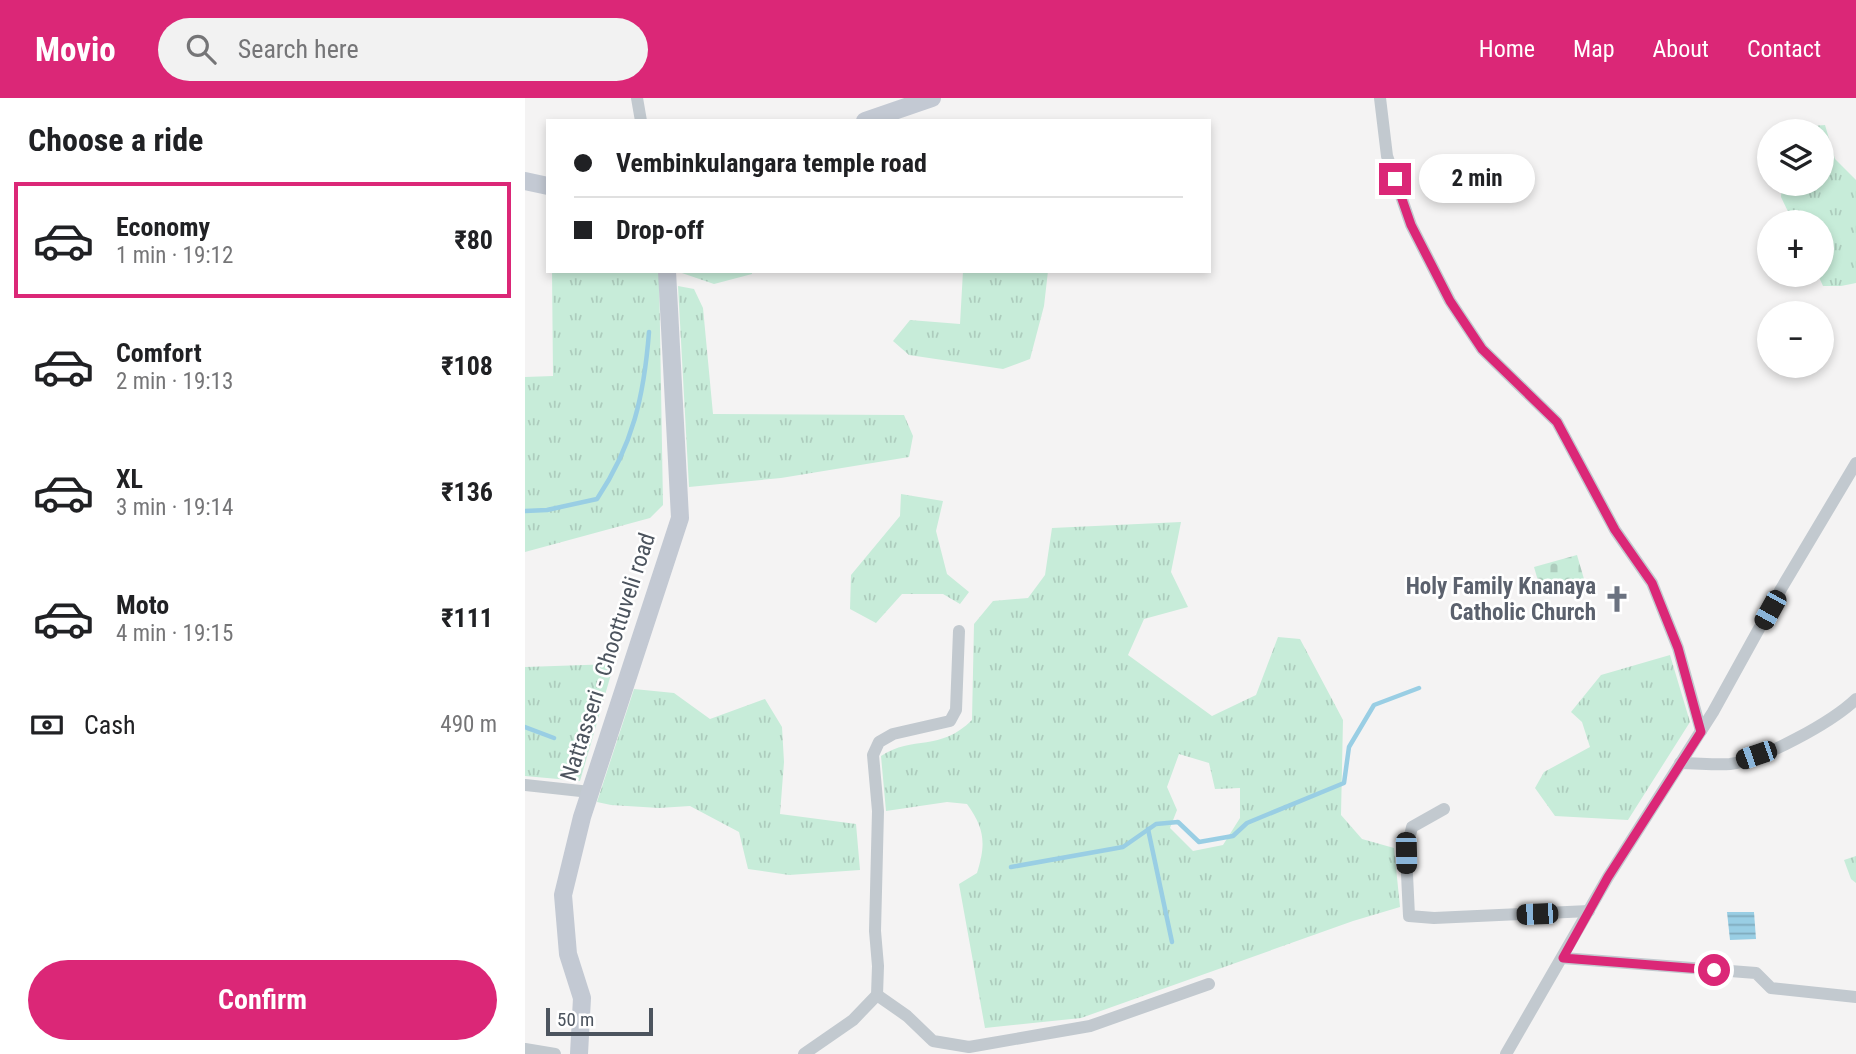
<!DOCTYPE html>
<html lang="en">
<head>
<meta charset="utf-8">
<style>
  body { margin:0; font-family:"Roboto Condensed",sans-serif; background:#f2f2f2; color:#202124; height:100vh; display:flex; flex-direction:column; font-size:26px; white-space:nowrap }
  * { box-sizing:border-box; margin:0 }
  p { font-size:23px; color:#757577 }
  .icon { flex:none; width:38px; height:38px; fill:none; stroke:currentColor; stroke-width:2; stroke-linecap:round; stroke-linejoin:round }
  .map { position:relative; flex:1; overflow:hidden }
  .sheet { display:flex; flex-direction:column; background:#fff; width:525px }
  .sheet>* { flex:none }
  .top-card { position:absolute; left:21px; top:21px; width:665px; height:154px; border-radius:0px; box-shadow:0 4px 10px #0003; display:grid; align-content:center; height:154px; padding:0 28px; background:#fff }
  .tools { position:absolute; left:1232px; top:21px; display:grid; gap:14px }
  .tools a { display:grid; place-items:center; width:77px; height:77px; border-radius:50%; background:#fff; box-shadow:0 4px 10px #0003; font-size:35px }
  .scale { position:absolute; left:21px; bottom:18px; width:107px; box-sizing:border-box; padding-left:7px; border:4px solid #4c545e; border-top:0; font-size:19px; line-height:24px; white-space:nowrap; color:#4c545e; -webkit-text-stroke:5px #fff; paint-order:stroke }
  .end { position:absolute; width:32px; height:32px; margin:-16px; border:9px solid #db2777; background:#fff; box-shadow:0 0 0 4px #fff }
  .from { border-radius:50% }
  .bubble { position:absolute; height:49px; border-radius:24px; background:#fff; box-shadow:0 4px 10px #0003; font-size:23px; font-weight:700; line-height:49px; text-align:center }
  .car { position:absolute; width:21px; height:42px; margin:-21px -10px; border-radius:9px; box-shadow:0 0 5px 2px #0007; background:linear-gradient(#222 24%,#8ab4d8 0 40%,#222 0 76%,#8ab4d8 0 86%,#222 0) }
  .top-card b { display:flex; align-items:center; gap:24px; height:66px; font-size:26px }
  .top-card b+b { border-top:2px solid #e0e0e0 }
  .top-card i { width:18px; height:18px; background:#202124 }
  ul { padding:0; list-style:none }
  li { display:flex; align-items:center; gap:21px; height:116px; margin:0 14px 10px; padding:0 14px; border:4px solid transparent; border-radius:0px }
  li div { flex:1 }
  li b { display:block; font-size:26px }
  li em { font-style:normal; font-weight:700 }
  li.selected { border-color:#db2777 }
  li>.icon { width:63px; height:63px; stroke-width:1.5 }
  h2 { padding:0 28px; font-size:32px; line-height:84px }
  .pay { display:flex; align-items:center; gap:18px; height:77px; padding:0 28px; font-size:26px }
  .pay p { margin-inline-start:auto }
  .primary-button { display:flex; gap:14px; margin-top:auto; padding:14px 28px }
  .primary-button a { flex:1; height:80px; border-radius:42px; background:#db2777; color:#fff; font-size:28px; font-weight:700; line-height:80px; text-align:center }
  header { display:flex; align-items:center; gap:42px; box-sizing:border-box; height:98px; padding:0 35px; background:#db2777; color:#fff }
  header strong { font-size:33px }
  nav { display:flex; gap:38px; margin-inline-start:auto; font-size:24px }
  .search { width:490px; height:63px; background:#f2f2f2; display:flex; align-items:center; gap:18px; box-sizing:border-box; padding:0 24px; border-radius:38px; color:#757577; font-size:26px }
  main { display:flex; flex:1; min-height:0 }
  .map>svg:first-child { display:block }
  .grass { fill:url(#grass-tufts); fill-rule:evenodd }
  .cemetery { fill:url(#cemetery-stones) }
  .water { fill:url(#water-rules) }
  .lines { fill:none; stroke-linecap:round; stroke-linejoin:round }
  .stream { stroke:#99cee4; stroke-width:4.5 }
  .street { stroke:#c2c9cf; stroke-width:12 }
  .secondary { stroke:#c3c9d3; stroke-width:18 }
  .route { stroke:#db2777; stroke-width:9 }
  .labels { text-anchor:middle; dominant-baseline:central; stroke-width:5; stroke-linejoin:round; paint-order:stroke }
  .worship-label { font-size:23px; font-weight:bold; fill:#5b616d; stroke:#fff; text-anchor:end }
  .street-label { font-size:23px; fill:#4c545e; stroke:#fff }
</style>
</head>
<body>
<header>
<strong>Movio</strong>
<div class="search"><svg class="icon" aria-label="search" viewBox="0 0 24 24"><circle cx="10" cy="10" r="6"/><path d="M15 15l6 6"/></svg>Search here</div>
<nav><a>Home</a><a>Map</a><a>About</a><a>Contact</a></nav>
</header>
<main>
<section class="sheet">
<h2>Choose a ride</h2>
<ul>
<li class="selected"><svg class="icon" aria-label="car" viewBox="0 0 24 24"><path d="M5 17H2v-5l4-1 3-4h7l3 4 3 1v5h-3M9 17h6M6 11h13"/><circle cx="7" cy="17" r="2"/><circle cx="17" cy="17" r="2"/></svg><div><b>Economy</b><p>1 min · 19:12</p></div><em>₹80</em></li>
<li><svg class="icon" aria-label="car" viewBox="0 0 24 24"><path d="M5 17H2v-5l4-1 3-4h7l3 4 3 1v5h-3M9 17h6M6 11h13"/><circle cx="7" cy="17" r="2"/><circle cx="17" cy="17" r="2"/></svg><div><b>Comfort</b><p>2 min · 19:13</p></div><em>₹108</em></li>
<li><svg class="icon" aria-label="car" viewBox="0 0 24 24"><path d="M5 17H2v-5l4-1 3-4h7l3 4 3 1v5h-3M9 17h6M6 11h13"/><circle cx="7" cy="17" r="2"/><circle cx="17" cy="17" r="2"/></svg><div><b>XL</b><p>3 min · 19:14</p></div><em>₹136</em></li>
<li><svg class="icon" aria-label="car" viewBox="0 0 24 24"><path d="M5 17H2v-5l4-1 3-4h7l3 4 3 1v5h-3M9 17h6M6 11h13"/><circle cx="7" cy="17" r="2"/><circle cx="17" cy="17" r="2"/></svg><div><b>Moto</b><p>4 min · 19:15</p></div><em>₹111</em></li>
</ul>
<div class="pay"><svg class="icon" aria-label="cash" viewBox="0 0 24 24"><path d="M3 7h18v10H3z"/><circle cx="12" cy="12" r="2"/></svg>Cash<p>490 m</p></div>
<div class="primary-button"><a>Confirm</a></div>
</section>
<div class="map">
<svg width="1331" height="956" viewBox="0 0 1331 956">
  <defs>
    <pattern id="grass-tufts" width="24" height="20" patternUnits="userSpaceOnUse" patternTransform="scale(1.75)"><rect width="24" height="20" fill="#c7ecd9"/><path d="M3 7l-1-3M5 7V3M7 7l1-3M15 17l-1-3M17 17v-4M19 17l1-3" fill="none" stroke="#adccbd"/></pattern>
    <pattern id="cemetery-stones" width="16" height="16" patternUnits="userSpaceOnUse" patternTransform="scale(1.75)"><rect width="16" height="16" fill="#c7ecd9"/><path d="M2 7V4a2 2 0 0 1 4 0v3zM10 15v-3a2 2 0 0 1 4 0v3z" fill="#adccbd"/></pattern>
    <pattern id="water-rules" width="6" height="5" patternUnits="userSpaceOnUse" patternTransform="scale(1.75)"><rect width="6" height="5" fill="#99cee4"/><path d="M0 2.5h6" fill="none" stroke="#7faabc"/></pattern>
  </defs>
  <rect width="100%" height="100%" fill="#f4f3f3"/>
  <g class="grass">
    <polygon points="1300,27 1310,61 1331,82 1331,185 1316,188 1298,188 1293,177 1297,177 1297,124 1268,124 1256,99 1257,86 1297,86 1297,33 1253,33 1252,31"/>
    <polygon points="27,173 134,173 138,407 125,420 0,454 0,279 28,278"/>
    <polygon points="151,173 227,173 227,176 189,186"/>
    <polygon points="438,173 523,173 519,208 505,261 478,271 384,257 368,243 385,222 435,226"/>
    <polygon points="153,188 169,191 178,210 188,316 379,317 388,338 384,359 256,380 164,389"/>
    <polygon points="376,396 418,403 411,433 422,476 444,494 435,506 418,496 377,496 351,525 325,511 326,477 375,418"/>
    <path d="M656 424 646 474 663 509 619 521 603 557 687 618 731 597 753 539 775 541 818 622 816 717 837 741 869 750 875 809 828 823 556 920 460 930 434 786 452 775C461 746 460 731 442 706L422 704 361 713 356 658C388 637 415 654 447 622L449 526 468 503 503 500 520 477 527 430ZM654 656 684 665 690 691 715 690V720L698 747 668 753 645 730 652 712 642 689Z"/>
    <polygon points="1145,557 1165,624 1103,722 1030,718 1010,690 1019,674 1065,649 1057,624 1046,614 1076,577"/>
    <polygon points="89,566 55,683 0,678 0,569"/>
    <polygon points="109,591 149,595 185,621 240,601 257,629 259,664 255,716 331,726 335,772 264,777 223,771 214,734 165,708 134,710 86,707 72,704"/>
    <polygon points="1331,758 1331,785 1326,781 1319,762"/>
  </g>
  <polygon class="cemetery" points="1052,457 1059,481 1016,493 1009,469"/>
  <polygon class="water" points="1202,814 1229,814 1231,841 1205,842"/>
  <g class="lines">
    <g class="stream">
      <path d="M0 413 22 412 72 401C108 347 119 298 124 234"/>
      <polyline points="0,629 29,640"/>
      <polyline points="623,731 647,844"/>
      <polyline points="486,769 598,749 631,726 653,724 674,744 708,738 722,725 819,685 824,649 849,607 894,590"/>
    </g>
    <g class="street">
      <polyline points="112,0 116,23"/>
      <polyline points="855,0 862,58 886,127 925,203 957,251 1032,324 1090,432 1127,485 1153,550 1176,633"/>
      <path d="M1155 665C1172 665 1189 667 1205 666 1238 662 1307 624 1331 601"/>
      <polyline points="0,687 65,694"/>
      <polyline points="919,711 887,729 881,755 884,818 909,820 1064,813"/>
      <polyline points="1038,860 1231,875 1246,890 1331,899"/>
      <polyline points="352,897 382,918 408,943 444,949 565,928 684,886"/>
      <polyline points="0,951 30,956"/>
      <polyline points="279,956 328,922 352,897 353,868 350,833 353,713 348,657 354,644 368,636 425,623 431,612 434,533"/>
      <polyline points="981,956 1083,779 1188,614 1256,491 1331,365"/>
    </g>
    <g class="secondary">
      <polyline points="340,23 407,0"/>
      <polyline points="0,83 23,88"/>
      <polyline points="54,956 57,900 43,856 38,797 57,719 155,420 142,173"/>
    </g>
  </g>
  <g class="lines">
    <polyline class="route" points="870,81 886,127 925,203 957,251 1032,324 1090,432 1127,485 1153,550 1176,634 1083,779 1038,860 1189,872"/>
  </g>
  <defs>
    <symbol id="church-bare" viewBox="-9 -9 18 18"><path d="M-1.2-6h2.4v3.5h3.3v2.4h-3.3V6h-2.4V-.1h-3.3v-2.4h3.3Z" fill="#6b7280" stroke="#fff" stroke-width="2.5" paint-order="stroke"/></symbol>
  </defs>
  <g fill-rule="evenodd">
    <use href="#church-bare" x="1073" y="482" width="38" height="38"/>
  </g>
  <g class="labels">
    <g class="worship-label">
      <text x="1071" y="488">Holy Family Knanaya<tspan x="1071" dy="26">Catholic Church</tspan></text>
    </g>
    <g class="street-label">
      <text transform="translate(83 559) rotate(-72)">Nattasseri - Choottuveli road</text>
    </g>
  </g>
</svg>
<div class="tools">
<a><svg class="icon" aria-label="layers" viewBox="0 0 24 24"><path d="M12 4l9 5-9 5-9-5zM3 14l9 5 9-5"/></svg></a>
<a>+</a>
<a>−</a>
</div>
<div class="scale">50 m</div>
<i class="end from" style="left:1189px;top:872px"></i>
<i class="end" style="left:870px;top:81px"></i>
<div class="bubble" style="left:894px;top:56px;width:116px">2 min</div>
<i class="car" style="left:1245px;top:512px;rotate:209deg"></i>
<i class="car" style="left:1231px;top:657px;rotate:251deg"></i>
<i class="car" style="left:881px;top:755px;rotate:179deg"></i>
<i class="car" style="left:1012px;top:816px;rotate:268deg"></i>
<div class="top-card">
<b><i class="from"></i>Vembinkulangara temple road</b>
<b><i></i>Drop-off</b>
</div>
</div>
</main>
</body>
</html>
